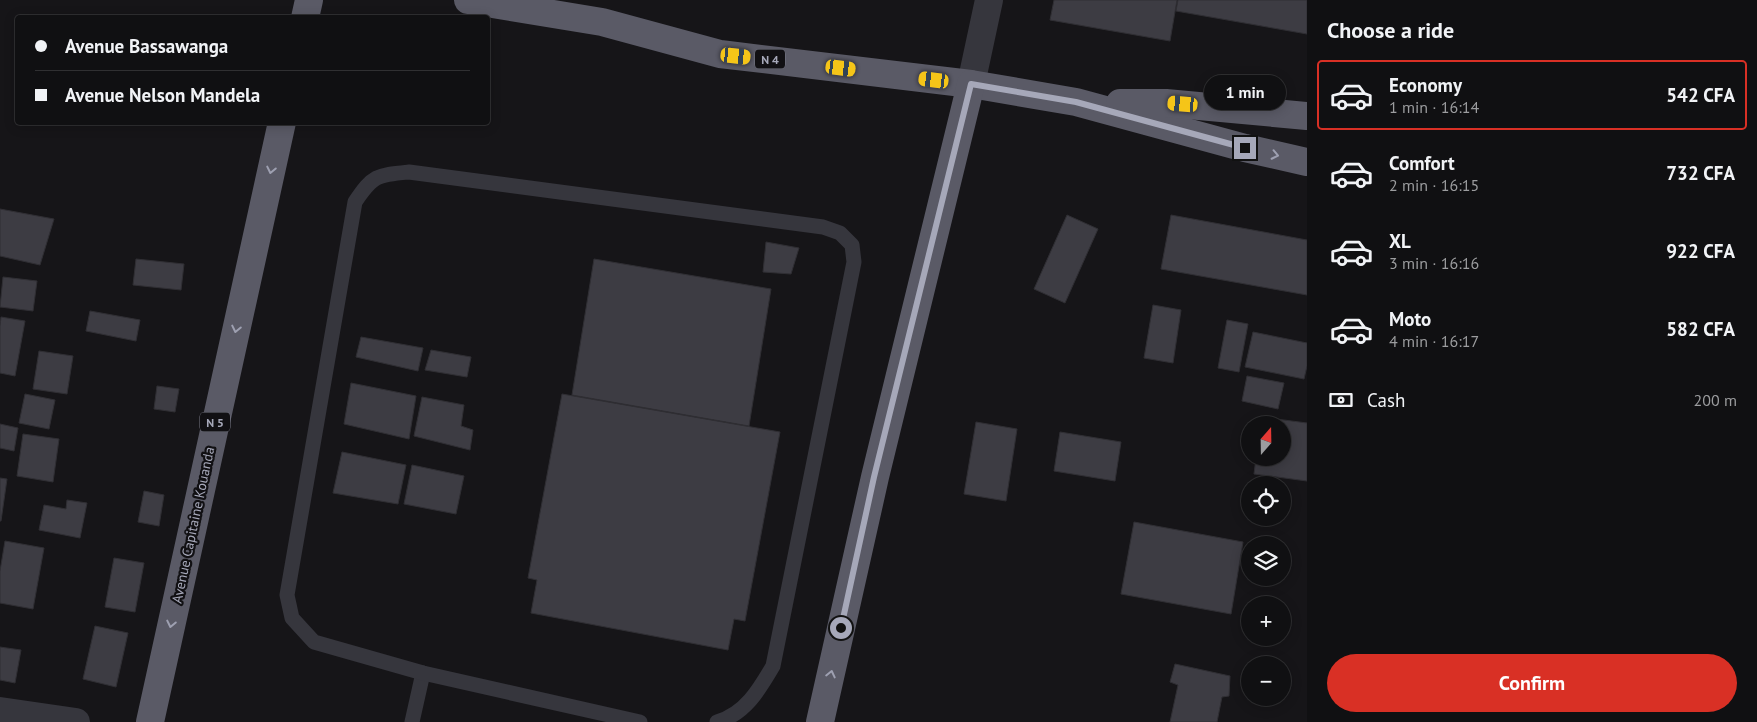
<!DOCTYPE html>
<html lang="en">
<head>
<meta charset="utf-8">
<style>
  body { margin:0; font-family:"PT Sans",sans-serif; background:#19191b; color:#f1f3f6; height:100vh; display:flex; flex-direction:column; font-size:19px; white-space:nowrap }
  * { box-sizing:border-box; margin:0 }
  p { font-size:16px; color:#9c9d9f }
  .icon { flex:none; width:28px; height:28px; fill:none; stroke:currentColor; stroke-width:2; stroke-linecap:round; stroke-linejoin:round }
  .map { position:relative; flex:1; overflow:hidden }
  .sheet { display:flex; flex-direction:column; background:#101012; width:450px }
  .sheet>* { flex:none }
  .guide { position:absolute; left:15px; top:15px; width:475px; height:110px; border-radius:5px; box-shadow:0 2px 12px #0003,0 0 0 1px #303032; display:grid; align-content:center; height:110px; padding:0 20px; background:#101012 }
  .needle { width:32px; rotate:20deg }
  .buttons { position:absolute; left:1241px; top:416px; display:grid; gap:10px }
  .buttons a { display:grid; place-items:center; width:50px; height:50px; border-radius:50%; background:#101012; box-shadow:0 2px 12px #0003,0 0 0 1px #303032; font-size:25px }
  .end { position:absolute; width:22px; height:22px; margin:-11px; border:6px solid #a6a8b9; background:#111; box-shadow:0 0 0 2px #111 }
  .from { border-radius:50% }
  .bubble { position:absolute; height:35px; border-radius:18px; background:#101012; box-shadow:0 2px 12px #0003,0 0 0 1px #303032; font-size:16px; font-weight:800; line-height:35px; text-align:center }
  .car { position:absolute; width:15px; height:30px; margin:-15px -8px; border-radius:6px; box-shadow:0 0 4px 1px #0007; background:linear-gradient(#f5c518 24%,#345 0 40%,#f5c518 0 76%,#345 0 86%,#f5c518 0) }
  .guide b { display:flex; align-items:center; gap:18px; height:48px; font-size:19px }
  .guide b+b { border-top:1px solid #303032 }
  .guide i { width:12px; height:12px; background:#f1f3f6 }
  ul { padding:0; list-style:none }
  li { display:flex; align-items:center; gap:15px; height:70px; margin:0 10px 8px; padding:0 10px; border:2px solid transparent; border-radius:5px }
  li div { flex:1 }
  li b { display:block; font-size:19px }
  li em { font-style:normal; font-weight:800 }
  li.current { border-color:#d93025 }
  li>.icon { width:45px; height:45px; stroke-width:1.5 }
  h2 { padding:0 20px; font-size:22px; line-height:60px }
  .pay { display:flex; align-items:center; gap:12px; height:55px; padding:0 20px; font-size:19px }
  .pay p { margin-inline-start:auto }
  .cta { display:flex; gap:10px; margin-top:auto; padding:10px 20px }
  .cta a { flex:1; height:58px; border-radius:30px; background:#d93025; color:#fff; font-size:20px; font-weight:800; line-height:58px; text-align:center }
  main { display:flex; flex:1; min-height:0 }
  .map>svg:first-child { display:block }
  .building { fill:#3d3c43; stroke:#302f34 }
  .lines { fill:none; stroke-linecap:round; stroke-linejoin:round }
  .service { stroke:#36363d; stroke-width:15 }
  .minor { stroke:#36363d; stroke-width:28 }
  .trunk { stroke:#5a5a66; stroke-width:28 }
  .oneway { stroke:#9ea0b1 }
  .route { stroke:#a6a8b9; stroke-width:6 }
  .labels { text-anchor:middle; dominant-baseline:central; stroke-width:4.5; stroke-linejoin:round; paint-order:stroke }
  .shield { fill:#111013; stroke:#797a87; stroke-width:1 }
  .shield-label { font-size:12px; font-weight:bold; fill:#a6a8b9 }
  .street-label { font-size:14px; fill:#a6a8b9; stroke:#111013 }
</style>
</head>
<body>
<main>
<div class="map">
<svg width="1307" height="722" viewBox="0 0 1307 722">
  <rect width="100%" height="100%" fill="#161518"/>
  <g class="building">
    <polygon points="1054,0 1177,0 1170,41 1050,20"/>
    <polygon points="1178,0 1307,0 1307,34 1176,11"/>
    <polygon points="0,209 54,219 40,265 0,256"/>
    <polygon points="1067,215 1098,229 1065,303 1034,289"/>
    <polygon points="1171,215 1307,240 1307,295 1161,269"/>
    <polygon points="766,242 799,248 791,274 763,272"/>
    <polygon points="136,259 184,264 181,290 133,285"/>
    <polygon points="594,259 771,289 749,426 572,395"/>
    <polygon points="3,277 37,281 33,311 0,307"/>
    <polygon points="1153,305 1181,310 1173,363 1144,358"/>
    <polygon points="90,311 140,320 136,341 86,331"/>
    <polygon points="1,317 25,321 15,376 0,373 0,326"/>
    <polygon points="1227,320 1248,324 1239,372 1218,368"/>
    <polygon points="1253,332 1307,343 1307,366 1304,379 1245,367"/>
    <polygon points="361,337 423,348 418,371 356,357"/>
    <polygon points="431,350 471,357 467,377 425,370"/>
    <polygon points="39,351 73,356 67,394 33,389"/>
    <polygon points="1247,376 1284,383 1278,409 1242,401"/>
    <polygon points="351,383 416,396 409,439 344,424"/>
    <polygon points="157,386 179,389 175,412 154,409"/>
    <polygon points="25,394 55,400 49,429 19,423"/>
    <polygon points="562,394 780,432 745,621 734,619 728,650 531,613 537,580 528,578"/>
    <polygon points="422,397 464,405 461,426 473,430 470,450 414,436"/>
    <polygon points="1261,417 1307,423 1307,481 1254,474 1256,458 1282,458 1282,425 1260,425"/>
    <polygon points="976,422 1017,429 1006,501 964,494"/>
    <polygon points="0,424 18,428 14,451 0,448"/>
    <polygon points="1060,432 1121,442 1115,481 1054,471"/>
    <polygon points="23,434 59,439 53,482 17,476"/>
    <polygon points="342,452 406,465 398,504 333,493"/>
    <polygon points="412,465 464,476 456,514 404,504"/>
    <polygon points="0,478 7,479 1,521 0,521"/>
    <polygon points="144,491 164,495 159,526 138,522"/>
    <polygon points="67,500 87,503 80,538 39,530 44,505 66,509"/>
    <polygon points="1134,522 1243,542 1231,614 1121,594"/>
    <polygon points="5,541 44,548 33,609 0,603 0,571"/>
    <polygon points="114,558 144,563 135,612 105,607"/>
    <polygon points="95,626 128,633 116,687 83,679"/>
    <polygon points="0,647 21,650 15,683 0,680"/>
    <polygon points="1175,664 1230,676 1229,696 1222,697 1217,722 1170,722 1178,685 1170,682"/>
  </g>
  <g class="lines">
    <g class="service">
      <polyline points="412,722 423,673"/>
      <path d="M640 722 423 673 314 642 292 618 287 595 355 202C373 175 377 175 409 172L823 227 840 233 852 245 854 262 773 666C759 690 745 714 717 722"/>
    </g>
    <g class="minor">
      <polyline points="971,84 989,0"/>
      <polyline points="0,711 76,722"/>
    </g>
    <g class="trunk">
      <polyline points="468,0 602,22 720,54 971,84 1076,102 1245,148 1307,162"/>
      <polyline points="305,18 309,0"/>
      <polyline points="1120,103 1166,103 1307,116"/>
      <polyline points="150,722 282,122"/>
      <polyline points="820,722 875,477 971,84"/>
    </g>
  </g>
  <defs><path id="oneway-chevron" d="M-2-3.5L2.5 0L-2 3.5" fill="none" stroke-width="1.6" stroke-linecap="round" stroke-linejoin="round" transform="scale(1.25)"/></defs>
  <g class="oneway">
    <use href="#oneway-chevron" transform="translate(1275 155) rotate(12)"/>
    <use href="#oneway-chevron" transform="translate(271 170) rotate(102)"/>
    <use href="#oneway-chevron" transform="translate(236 329) rotate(102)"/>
    <use href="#oneway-chevron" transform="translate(171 624) rotate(102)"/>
    <use href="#oneway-chevron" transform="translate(831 674) rotate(-77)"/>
  </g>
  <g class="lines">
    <polyline class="route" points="841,628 874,477 971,84 1076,102 1245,148"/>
  </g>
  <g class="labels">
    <g class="shield">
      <rect x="755" y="49.5" width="30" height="19" rx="4"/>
      <rect x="200" y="412.5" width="30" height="19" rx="4"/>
    </g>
    <g class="shield-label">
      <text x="770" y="59">N 4</text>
      <text x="215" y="422">N 5</text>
    </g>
    <g class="street-label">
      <text transform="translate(193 525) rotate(-78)">Avenue Capitaine Kouanda</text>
    </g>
  </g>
</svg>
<div class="buttons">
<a><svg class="needle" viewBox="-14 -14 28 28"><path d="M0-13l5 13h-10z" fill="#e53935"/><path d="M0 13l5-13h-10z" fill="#9c9d9f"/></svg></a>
<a><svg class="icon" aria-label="locate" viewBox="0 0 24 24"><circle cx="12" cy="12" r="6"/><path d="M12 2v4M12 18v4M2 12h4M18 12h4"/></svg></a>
<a><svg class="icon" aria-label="layers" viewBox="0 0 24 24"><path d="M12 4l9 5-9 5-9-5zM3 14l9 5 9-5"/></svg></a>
<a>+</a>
<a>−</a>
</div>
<i class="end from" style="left:841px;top:628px"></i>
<i class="end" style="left:1245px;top:148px"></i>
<div class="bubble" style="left:1204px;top:75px;width:82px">1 min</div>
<i class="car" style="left:736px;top:56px;rotate:96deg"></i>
<i class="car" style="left:841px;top:68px;rotate:97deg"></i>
<i class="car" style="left:934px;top:80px;rotate:277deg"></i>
<i class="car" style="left:1183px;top:104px;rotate:275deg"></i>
<div class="guide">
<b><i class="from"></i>Avenue Bassawanga</b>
<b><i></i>Avenue Nelson Mandela</b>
</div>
</div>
<section class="sheet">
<h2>Choose a ride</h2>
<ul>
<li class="current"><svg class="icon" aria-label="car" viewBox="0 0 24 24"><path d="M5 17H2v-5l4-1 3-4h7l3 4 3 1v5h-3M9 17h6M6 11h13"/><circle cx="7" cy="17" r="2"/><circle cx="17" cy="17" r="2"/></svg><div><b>Economy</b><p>1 min · 16:14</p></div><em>542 CFA</em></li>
<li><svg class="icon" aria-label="car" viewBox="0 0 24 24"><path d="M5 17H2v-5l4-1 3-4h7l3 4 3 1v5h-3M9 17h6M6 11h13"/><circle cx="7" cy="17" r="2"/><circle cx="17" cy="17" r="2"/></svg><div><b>Comfort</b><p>2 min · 16:15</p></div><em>732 CFA</em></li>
<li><svg class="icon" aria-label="car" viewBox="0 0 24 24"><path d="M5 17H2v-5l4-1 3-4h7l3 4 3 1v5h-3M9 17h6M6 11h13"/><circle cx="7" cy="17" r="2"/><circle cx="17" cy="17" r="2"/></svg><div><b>XL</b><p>3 min · 16:16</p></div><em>922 CFA</em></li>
<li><svg class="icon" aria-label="car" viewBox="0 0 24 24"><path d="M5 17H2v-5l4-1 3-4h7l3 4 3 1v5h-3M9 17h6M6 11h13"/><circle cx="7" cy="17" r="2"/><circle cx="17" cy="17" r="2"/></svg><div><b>Moto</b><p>4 min · 16:17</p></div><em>582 CFA</em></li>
</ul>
<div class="pay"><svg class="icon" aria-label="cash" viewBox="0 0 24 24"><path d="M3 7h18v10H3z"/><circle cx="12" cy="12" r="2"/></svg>Cash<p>200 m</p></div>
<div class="cta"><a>Confirm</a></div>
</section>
</main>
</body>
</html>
